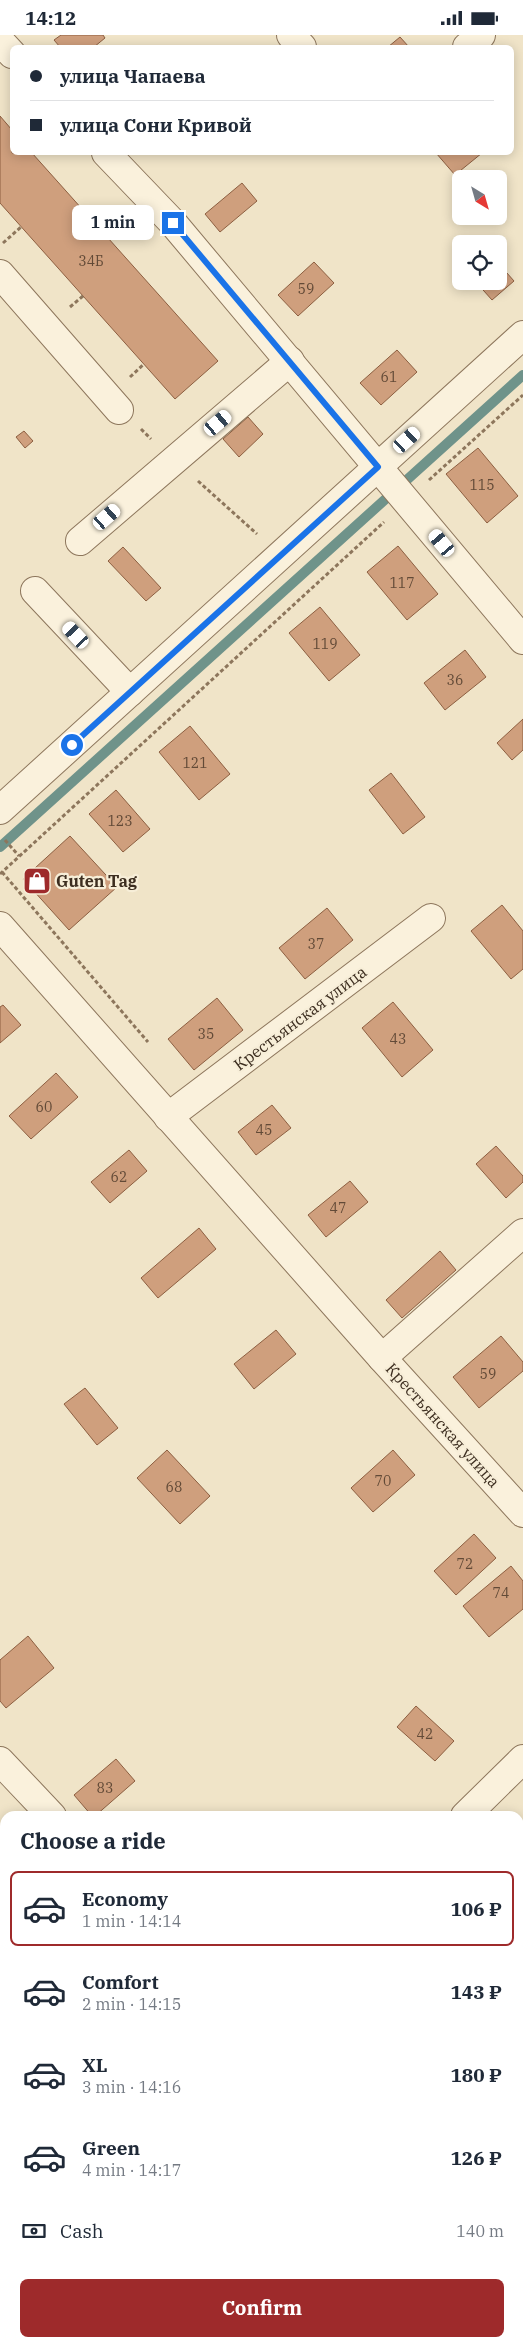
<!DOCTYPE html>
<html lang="en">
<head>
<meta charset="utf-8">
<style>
  body { margin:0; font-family:"IBM Plex Serif",serif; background:#f6f6f7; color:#1f2937; height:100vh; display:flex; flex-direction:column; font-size:19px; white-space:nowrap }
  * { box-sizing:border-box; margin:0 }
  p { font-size:16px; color:#747a83 }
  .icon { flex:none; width:28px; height:28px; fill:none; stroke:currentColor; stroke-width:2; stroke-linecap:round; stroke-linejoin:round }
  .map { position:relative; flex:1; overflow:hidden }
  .panel { position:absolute; left:0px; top:1776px; width:524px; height:536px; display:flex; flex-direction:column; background:#fff; border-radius:15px 15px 0 0; box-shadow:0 2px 12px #0003 }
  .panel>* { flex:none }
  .hud { position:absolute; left:10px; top:10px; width:504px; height:110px; border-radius:8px; box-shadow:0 2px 12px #0003; display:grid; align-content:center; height:110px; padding:0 20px; background:#fff }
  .needle { width:32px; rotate:143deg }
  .controls { position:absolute; left:452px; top:135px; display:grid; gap:10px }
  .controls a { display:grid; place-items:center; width:55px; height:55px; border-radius:8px; background:#fff; box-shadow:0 2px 12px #0003; font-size:25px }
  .end { position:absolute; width:22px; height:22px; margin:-11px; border:6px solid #1a73e8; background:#fff; box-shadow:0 0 0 2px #fff }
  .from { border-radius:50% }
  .bubble { position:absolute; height:35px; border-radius:8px; background:#fff; box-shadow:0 2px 12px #0003; font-size:16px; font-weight:700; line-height:35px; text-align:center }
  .car { position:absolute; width:15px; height:30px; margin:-15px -8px; border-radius:6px; box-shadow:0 0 4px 1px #0007; background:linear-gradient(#fff 24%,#345 0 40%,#fff 0 76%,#345 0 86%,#fff 0) }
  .hud b { display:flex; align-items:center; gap:18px; height:48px; font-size:19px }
  .hud b+b { border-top:1px solid #e0e1e3 }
  .hud i { width:12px; height:12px; background:#1f2937 }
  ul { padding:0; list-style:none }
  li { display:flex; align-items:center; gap:15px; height:75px; margin:0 10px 8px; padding:0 10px; border:2px solid transparent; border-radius:8px }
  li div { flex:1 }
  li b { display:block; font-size:19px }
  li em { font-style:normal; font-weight:700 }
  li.current { border-color:#9e2a2b }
  li>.icon { width:45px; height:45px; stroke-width:1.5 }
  h2 { padding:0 20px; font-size:22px; line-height:60px }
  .pay { display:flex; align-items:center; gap:12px; height:55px; padding:0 20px; font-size:19px }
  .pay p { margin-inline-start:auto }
  .cta { display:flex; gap:10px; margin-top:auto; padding:10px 20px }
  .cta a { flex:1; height:58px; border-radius:8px; background:#9e2a2b; color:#fff; font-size:20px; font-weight:700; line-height:58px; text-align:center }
  .status { display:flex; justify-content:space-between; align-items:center; height:35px; padding:0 25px; background:#fff; direction:ltr }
  .status svg { height:14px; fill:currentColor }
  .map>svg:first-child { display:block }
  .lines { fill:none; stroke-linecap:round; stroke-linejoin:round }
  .stream { stroke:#6f938a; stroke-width:10 }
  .building { fill:#cf9f7d; stroke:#8d5f41 }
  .minor-casing { stroke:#8d765c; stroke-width:30 }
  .path { stroke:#8d765c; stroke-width:3; stroke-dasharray:4 2.5; stroke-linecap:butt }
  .minor { stroke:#faf1dc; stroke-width:28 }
  .route { stroke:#1a73e8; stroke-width:6 }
  .labels { text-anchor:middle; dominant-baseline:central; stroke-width:4.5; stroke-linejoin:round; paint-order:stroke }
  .number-label { font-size:14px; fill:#624a37 }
  .poi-label { font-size:16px; font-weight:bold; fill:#3d2e20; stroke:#f7eed8; text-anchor:start }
  .street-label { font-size:16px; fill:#3d2e20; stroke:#f7eed8 }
</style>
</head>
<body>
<div class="status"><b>14:12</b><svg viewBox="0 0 49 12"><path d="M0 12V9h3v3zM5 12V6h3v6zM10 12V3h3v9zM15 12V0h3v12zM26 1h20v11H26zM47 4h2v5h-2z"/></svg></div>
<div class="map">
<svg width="523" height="2312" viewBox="0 0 523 2312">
  <rect width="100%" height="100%" fill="#f0e4c8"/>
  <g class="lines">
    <g class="stream">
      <polyline points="0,812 523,340"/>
      <polyline points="0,2085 5,2088"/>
      <polyline points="275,2308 280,2312"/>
    </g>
  </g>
  <g class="building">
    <polygon points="61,0 103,0 105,3 94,12 60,12 54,5"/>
    <polygon points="400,2 409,12 388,12"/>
    <polygon points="0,81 12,95 12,118 32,118 218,326 175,364 0,168"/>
    <polygon points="436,118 482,118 455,140"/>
    <polygon points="242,148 257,166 220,197 205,179"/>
    <polygon points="461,219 461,231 455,224"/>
    <polygon points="314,227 334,248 298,281 278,260"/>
    <polygon points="499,229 514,246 492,265 475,246 499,246"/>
    <polygon points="397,315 417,337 381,370 360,348"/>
    <polygon points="248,382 263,399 239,422 223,404"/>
    <polygon points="24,396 33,406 25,413 16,402"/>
    <polygon points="478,413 518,461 487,488 446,439"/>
    <polygon points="398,511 438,559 407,585 367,537"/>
    <polygon points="123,512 161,553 146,566 108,526"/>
    <polygon points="320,572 360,620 329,646 289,598"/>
    <polygon points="465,615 486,642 445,675 424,648"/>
    <polygon points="523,684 523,715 512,725 497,708"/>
    <polygon points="190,691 230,739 199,765 159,717"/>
    <polygon points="391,738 425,782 403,799 369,755"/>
    <polygon points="116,755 150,794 123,817 89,779"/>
    <polygon points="70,801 117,852 69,895 23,844"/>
    <polygon points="502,870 523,896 523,934 511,944 471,896"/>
    <polygon points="327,873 353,905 305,944 279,913"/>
    <polygon points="217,963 243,995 194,1035 168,1004"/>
    <polygon points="393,967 433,1015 402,1042 362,993"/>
    <polygon points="3,970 21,990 0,1008 0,972"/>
    <polygon points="56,1038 78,1062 31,1104 9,1081"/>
    <polygon points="272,1070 291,1093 256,1120 238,1097"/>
    <polygon points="496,1111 523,1141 523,1147 506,1163 476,1129"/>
    <polygon points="129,1115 147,1136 110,1168 91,1147"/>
    <polygon points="350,1146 368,1167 326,1202 308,1180"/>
    <polygon points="199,1193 216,1214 158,1263 141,1243"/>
    <polygon points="440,1216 456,1235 402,1283 386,1265"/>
    <polygon points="276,1295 296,1319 254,1354 234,1329"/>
    <polygon points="501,1301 523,1327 523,1336 479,1373 453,1342"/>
    <polygon points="85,1353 118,1393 97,1410 64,1369"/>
    <polygon points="167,1415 210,1461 180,1489 137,1443"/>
    <polygon points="393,1415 415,1440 373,1477 351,1453"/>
    <polygon points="474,1499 496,1523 456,1560 434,1536"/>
    <polygon points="511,1531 523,1546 523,1574 489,1602 463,1571"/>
    <polygon points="28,1601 54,1633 6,1673 0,1666 0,1625"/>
    <polygon points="416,1671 454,1706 435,1726 397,1692"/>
    <polygon points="116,1724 135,1746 95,1781 92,1781 74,1760"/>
    <polygon points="519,1828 523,1833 523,1874 519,1870"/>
    <polygon points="5,1830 5,1865 0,1870 0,1835"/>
    <polygon points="519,2060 523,2063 523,2077 519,2082"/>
  </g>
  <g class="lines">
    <defs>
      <g id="minor">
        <polyline points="291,0 302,12"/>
        <polyline points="0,6 12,19"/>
        <polyline points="467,12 481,0"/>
        <polyline points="106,118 173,188 523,605"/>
        <polyline points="0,239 119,375"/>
        <polyline points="80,506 290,326"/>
        <polyline points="35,556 130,657"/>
        <polyline points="0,775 523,300"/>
        <polyline points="0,891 382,1323 523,1478"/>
        <polyline points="168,1082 431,883"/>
        <polyline points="382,1323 523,1198"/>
        <polyline points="0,1726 52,1781"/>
        <polyline points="465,1781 523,1724"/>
        <polyline points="519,2144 523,2146"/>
        <polyline points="519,2191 523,2195"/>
      </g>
    </defs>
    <use href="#minor" class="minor-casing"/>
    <g class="path">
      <polyline points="3,208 21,192"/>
      <polyline points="70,272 83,261"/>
      <polyline points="130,342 144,329"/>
      <polyline points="141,394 151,404"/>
      <polyline points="429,445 523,360"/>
      <polyline points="198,446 257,499"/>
      <polyline points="5,805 19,821"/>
      <polyline points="2,837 148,1007"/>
      <polyline points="0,839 384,487"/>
    </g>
    <use href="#minor" class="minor"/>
  </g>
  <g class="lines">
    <polyline class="route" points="72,710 378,432 173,188"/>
  </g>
  <defs>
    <symbol id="shop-square" viewBox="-11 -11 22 22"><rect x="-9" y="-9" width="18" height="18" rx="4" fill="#9e2a2b" stroke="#f7eed8"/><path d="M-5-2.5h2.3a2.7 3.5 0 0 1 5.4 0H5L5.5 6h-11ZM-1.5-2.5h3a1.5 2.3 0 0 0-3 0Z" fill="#fff"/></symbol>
  </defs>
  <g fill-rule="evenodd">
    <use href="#shop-square" x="21" y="830" width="32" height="32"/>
  </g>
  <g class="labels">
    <g class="number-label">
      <text x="91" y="226">34Б</text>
      <text x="306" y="254">59</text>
      <text x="389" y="342">61</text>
      <text x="482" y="450">115</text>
      <text x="402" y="548">117</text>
      <text x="325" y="609">119</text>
      <text x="455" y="645">36</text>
      <text x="195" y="728">121</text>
      <text x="120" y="786">123</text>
      <text x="316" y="909">37</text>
      <text x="206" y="999">35</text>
      <text x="398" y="1004">43</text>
      <text x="44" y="1072">60</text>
      <text x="264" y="1095">45</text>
      <text x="119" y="1142">62</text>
      <text x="338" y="1173">47</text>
      <text x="488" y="1339">59</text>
      <text x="383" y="1446">70</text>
      <text x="174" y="1452">68</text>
      <text x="465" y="1529">72</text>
      <text x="501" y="1558">74</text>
      <text x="425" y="1699">42</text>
      <text x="105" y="1753">83</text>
    </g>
    <g class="poi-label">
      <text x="56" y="846">Guten Tag</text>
    </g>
    <g class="street-label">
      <text transform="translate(300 983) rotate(-37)">Крестьянская улица</text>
      <text transform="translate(443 1390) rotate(48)">Крестьянская улица</text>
    </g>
  </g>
</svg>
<div class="controls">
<a><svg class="needle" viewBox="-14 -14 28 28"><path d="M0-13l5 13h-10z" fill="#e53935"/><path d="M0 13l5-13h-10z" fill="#747a83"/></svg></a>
<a><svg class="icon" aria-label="locate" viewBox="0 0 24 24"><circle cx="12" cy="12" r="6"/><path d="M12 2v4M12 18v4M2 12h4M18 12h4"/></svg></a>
</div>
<i class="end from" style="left:72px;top:710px"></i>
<i class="end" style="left:173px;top:188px"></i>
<div class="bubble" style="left:72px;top:170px;width:82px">1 min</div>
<i class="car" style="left:218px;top:388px;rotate:50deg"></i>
<i class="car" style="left:407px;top:405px;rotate:48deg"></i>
<i class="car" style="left:107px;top:482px;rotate:49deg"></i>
<i class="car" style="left:442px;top:508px;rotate:320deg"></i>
<i class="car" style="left:76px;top:600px;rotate:317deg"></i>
<div class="hud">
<b><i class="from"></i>улица Чапаева</b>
<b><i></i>улица Сони Кривой</b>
</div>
<section class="panel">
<h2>Choose a ride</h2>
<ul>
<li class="current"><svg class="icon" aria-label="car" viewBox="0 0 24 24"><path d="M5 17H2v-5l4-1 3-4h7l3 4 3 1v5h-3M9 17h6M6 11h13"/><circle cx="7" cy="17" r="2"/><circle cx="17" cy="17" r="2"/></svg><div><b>Economy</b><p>1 min · 14:14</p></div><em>106 ₽</em></li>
<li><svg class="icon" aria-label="car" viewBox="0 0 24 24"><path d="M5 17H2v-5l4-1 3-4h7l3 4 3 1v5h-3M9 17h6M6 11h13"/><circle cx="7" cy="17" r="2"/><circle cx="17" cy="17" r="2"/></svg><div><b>Comfort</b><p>2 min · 14:15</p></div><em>143 ₽</em></li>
<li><svg class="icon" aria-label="car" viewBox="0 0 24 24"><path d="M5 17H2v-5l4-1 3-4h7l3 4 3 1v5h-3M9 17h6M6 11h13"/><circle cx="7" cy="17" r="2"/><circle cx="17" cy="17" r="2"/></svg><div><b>XL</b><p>3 min · 14:16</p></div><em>180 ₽</em></li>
<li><svg class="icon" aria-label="car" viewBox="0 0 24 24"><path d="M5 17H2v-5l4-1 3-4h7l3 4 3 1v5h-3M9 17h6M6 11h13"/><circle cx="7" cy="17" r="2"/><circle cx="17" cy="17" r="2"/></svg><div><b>Green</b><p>4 min · 14:17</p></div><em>126 ₽</em></li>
</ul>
<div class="pay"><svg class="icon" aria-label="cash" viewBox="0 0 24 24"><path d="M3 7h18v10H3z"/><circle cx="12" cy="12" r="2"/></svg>Cash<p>140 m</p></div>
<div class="cta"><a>Confirm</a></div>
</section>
</div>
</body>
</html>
